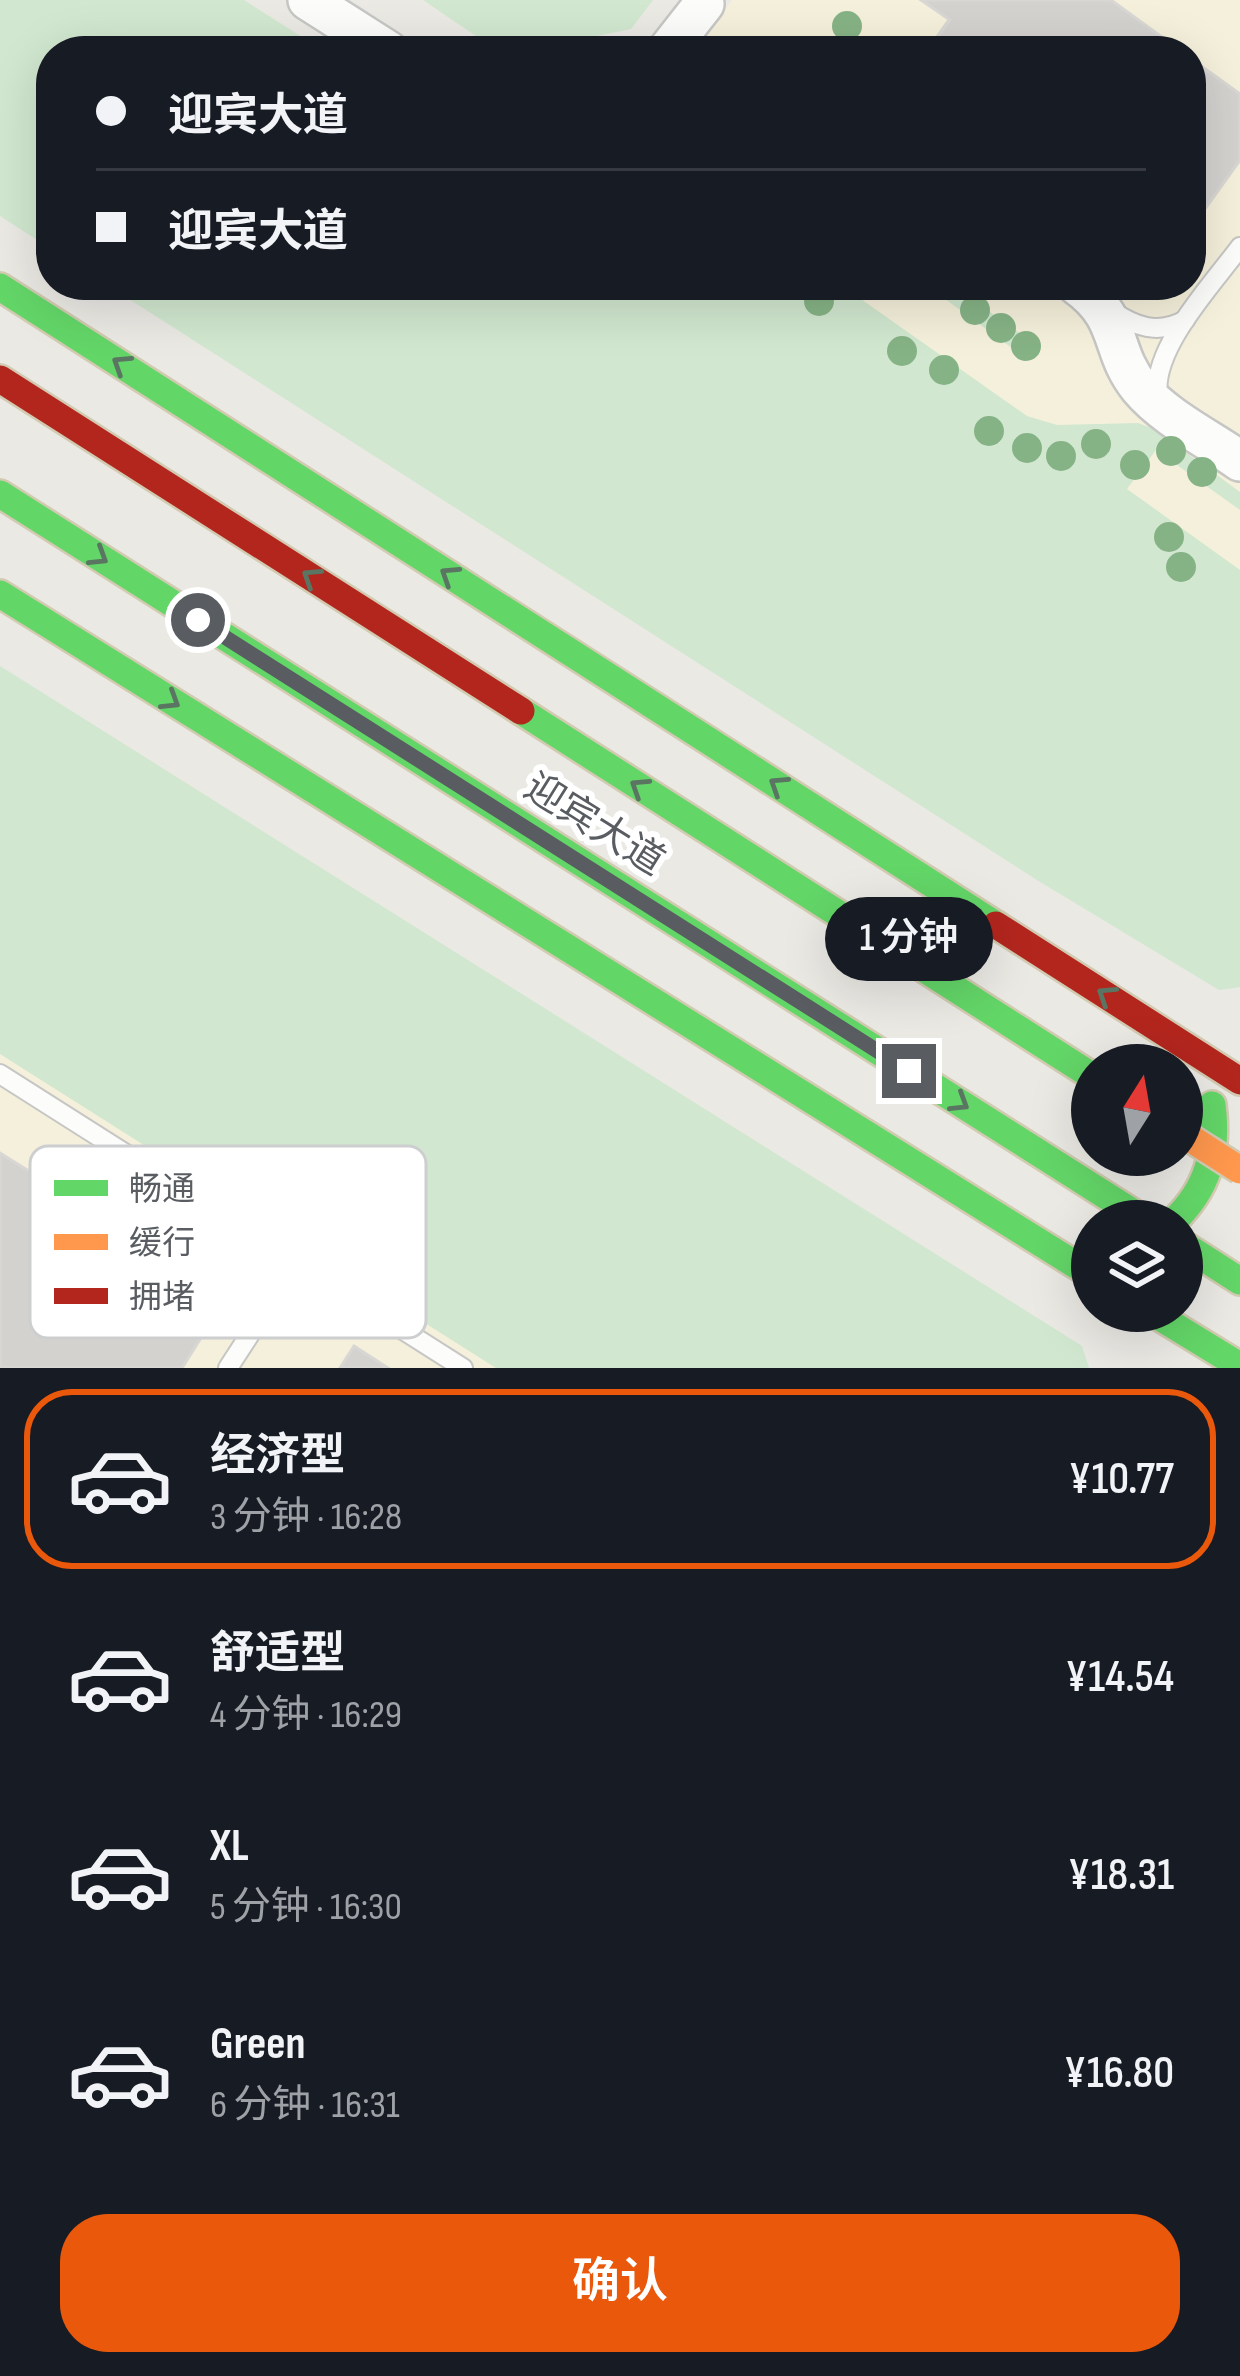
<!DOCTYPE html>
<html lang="zh">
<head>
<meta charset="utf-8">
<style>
  body { margin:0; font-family:"Sofia Sans Condensed","Noto Sans SC",sans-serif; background:#242831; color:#f1f3f6; height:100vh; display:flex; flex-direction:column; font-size:45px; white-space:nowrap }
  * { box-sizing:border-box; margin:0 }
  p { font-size:39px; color:#9ea1a6 }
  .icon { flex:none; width:66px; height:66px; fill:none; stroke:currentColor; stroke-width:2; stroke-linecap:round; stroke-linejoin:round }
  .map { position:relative; height:1368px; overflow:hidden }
  .panel { display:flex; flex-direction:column; background:#171b24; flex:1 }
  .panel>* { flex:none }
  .guide { position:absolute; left:36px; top:36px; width:1170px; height:264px; border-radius:48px; box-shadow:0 12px 48px #0002; display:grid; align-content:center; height:264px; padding:0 60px; background:#171b24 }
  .needle { width:78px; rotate:11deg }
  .controls { position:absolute; left:1071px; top:1044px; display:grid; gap:24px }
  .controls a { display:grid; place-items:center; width:132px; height:132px; border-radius:50%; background:#171b24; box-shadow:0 12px 48px #0002; font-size:60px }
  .end { position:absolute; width:54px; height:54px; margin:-27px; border:15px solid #595d62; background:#fff; box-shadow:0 0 0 6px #fff }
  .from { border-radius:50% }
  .bubble { position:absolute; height:84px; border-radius:42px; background:#171b24; box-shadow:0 12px 48px #0002; font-size:39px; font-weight:600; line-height:84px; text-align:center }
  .guide b { display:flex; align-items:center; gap:42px; height:114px; font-size:45px }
  .guide b+b { border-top:3px solid #363941 }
  .guide i { width:30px; height:30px; background:#f1f3f6 }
  ul { padding:21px 0 0; list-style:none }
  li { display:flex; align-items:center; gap:36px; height:180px; margin:0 24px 18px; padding:0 36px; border:6px solid transparent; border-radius:48px }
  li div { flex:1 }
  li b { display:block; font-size:45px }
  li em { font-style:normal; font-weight:600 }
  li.current { border-color:#ea580c }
  li>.icon { width:108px; height:108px; stroke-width:1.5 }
  .button { display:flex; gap:24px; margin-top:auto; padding:24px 60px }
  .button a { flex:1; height:138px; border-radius:48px; background:#ea580c; color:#fff; font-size:48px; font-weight:600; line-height:138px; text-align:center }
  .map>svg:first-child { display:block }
  .commercial { fill:#f5f0db }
  .green { fill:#d1e7cf }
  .building { fill:#d3d2cf; stroke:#d9d7d3; stroke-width:3 }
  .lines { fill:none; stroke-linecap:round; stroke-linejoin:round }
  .lane-casing { stroke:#c6c6c4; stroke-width:22 }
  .street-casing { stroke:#c6c6c4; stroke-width:44 }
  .fast-casing { stroke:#d2cab1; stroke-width:32 }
  .jam-casing { stroke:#d2cab1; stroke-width:32 }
  .lane { stroke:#fcfcfb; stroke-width:18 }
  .street { stroke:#fcfcfb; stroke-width:39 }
  .fast { stroke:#63d668; stroke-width:27 }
  .jam { stroke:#b3261e; stroke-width:27 }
  .slow-bridge-casing { stroke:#d2cab1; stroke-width:32; stroke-linecap:butt }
  .slow-bridge { stroke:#ff974d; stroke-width:27 }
  .tree { fill:#86b386 }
  .oneway { stroke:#5b7563 }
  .route { stroke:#595d62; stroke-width:15 }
  .labels { text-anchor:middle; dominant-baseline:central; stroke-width:12; stroke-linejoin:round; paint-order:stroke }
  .street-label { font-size:39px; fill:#595d62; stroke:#fff }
  .key { fill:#fff; stroke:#cdced0; stroke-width:3 }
  .key-label { font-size:33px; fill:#595d62 }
</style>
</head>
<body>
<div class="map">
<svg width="1240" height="1368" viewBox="0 0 1240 1368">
  <rect width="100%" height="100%" fill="#eae9e4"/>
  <g class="commercial">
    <polygon points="732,0 1240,0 1240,632 716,285 1191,285 1191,51 692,51"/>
    <polygon points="0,1009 568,1368 0,1368"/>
  </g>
  <g class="green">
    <polygon points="0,0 244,0 324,51 51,51 51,249 0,216"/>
    <polygon points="423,0 653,0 631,29 525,51 498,51"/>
    <polygon points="107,285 841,285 1027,416 1057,425 1138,423 1154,429 1240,492 1240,510 1156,450 1127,489 1240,570 1240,987 1219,990 1037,880"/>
    <polygon points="926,285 952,285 1038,346 1039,355 1027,359"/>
    <polygon points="0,666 1082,1346 1089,1368 496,1368 0,1054"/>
  </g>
  <g class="building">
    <polygon points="963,0 1109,0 1180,51 927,51"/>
    <polygon points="1111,0 1181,51 928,51 950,20 921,0"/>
    <polygon points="1191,59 1240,94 1240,160 1191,228"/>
    <polygon points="1191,59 1240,94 1240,160 1191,228"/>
    <polygon points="0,1153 85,1206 91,1196 188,1257 182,1267 228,1295 182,1368 0,1368"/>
    <polygon points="354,1346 388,1368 340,1368"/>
  </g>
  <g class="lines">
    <defs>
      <g id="lane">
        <path d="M1111 310C1135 327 1158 335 1185 320"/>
        <path d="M1158 396C1151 349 1212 285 1240 247"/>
        <polyline points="0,1074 463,1368"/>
        <polyline points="228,1368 297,1262"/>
      </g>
      <g id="street">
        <polyline points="308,0 388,51"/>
        <polyline points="667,51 704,4"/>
        <path d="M1077 285C1124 319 1109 350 1140 388 1165 418 1209 439 1240 461"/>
      </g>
      <g id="fast">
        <polyline points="0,287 996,925"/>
        <polyline points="0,494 1146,1221"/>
        <polyline points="0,594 1092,1275"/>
        <polyline points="521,711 1092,1076"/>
        <path d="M1174 1221C1208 1188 1218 1152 1212 1105"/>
        <polyline points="1182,1244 1240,1281"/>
        <polyline points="1150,1311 1240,1366"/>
      </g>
      <g id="jam">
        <polyline points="0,379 521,711"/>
        <polyline points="996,925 1240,1081"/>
      </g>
    </defs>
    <use href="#lane" class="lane-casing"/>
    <use href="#street" class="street-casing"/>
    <use href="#fast" class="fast-casing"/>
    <use href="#jam" class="jam-casing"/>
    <use href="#lane" class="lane"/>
    <use href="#street" class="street"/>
    <use href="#fast" class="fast"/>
    <use href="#jam" class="jam"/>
    <defs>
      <polyline id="slow-bridge" points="1182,1133 1240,1170"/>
    </defs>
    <use href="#slow-bridge" class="slow-bridge-casing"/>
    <use href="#slow-bridge" class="slow-bridge"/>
  </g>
  <g class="tree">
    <circle cx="847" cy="26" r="15"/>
    <circle cx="819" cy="301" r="15"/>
    <circle cx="975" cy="310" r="15"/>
    <circle cx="1001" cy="328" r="15"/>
    <circle cx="1026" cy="346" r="15"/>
    <circle cx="902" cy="351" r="15"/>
    <circle cx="944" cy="370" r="15"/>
    <circle cx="989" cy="431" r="15"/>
    <circle cx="1096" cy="444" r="15"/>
    <circle cx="1027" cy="448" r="15"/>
    <circle cx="1171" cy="451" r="15"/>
    <circle cx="1061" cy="456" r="15"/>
    <circle cx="1135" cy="465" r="15"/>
    <circle cx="1202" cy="472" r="15"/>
    <circle cx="1169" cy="537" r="15"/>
    <circle cx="1181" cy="567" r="15"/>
  </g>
  <defs><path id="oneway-chevron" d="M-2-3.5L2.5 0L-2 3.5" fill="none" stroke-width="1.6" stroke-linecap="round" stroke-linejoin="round" transform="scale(3)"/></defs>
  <g class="oneway">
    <use href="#oneway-chevron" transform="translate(121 364) rotate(-147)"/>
    <use href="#oneway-chevron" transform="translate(99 557) rotate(32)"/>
    <use href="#oneway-chevron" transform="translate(449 575) rotate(-147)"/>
    <use href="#oneway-chevron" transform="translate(311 577) rotate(-147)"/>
    <use href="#oneway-chevron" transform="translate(171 701) rotate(32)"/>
    <use href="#oneway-chevron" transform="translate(778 785) rotate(-147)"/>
    <use href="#oneway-chevron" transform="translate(639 787) rotate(-147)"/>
    <use href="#oneway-chevron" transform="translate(1106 995) rotate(-147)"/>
    <use href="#oneway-chevron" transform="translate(960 1103) rotate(32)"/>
  </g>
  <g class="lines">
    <polyline class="route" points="198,620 909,1071"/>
  </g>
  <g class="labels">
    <g class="street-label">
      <text transform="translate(594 825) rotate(32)">迎宾大道</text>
    </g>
  </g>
  <rect x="30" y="1146" width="396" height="192" rx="18" class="key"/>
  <rect x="54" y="1180" width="54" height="16" fill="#63d668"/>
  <rect x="54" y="1234" width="54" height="16" fill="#ff974d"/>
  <rect x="54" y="1288" width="54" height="16" fill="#b3261e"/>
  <g class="key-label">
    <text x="129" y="1200">畅通</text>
    <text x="129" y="1254">缓行</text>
    <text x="129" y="1308">拥堵</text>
  </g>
</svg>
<div class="controls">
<a><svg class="needle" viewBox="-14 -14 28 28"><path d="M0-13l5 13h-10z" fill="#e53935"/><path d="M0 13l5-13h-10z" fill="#9ea1a6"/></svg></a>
<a><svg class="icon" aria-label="layers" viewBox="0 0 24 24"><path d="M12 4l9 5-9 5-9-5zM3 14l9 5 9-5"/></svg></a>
</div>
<i class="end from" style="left:198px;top:620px"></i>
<i class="end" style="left:909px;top:1071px"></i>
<div class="bubble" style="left:825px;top:897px;width:168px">1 分钟</div>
<div class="guide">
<b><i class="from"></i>迎宾大道</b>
<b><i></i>迎宾大道</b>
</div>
</div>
<section class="panel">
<ul>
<li class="current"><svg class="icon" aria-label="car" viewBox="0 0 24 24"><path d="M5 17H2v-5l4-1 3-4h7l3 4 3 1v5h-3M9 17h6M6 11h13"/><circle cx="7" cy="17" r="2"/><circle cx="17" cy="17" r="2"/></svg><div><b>经济型</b><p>3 分钟 · 16:28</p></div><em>¥10.77</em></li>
<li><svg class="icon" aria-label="car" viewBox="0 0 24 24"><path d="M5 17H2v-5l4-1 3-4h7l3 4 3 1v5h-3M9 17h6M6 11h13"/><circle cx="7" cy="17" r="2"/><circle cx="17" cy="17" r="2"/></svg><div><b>舒适型</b><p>4 分钟 · 16:29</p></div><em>¥14.54</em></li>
<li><svg class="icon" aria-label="car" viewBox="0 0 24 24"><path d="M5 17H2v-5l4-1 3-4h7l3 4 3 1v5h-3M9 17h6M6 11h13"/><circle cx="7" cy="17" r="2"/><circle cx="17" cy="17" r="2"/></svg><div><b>XL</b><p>5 分钟 · 16:30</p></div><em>¥18.31</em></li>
<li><svg class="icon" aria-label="car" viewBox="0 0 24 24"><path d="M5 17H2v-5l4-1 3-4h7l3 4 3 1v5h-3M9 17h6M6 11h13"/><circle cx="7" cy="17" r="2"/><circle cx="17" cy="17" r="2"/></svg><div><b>Green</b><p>6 分钟 · 16:31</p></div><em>¥16.80</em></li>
</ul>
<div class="button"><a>确认</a></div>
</section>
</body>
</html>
